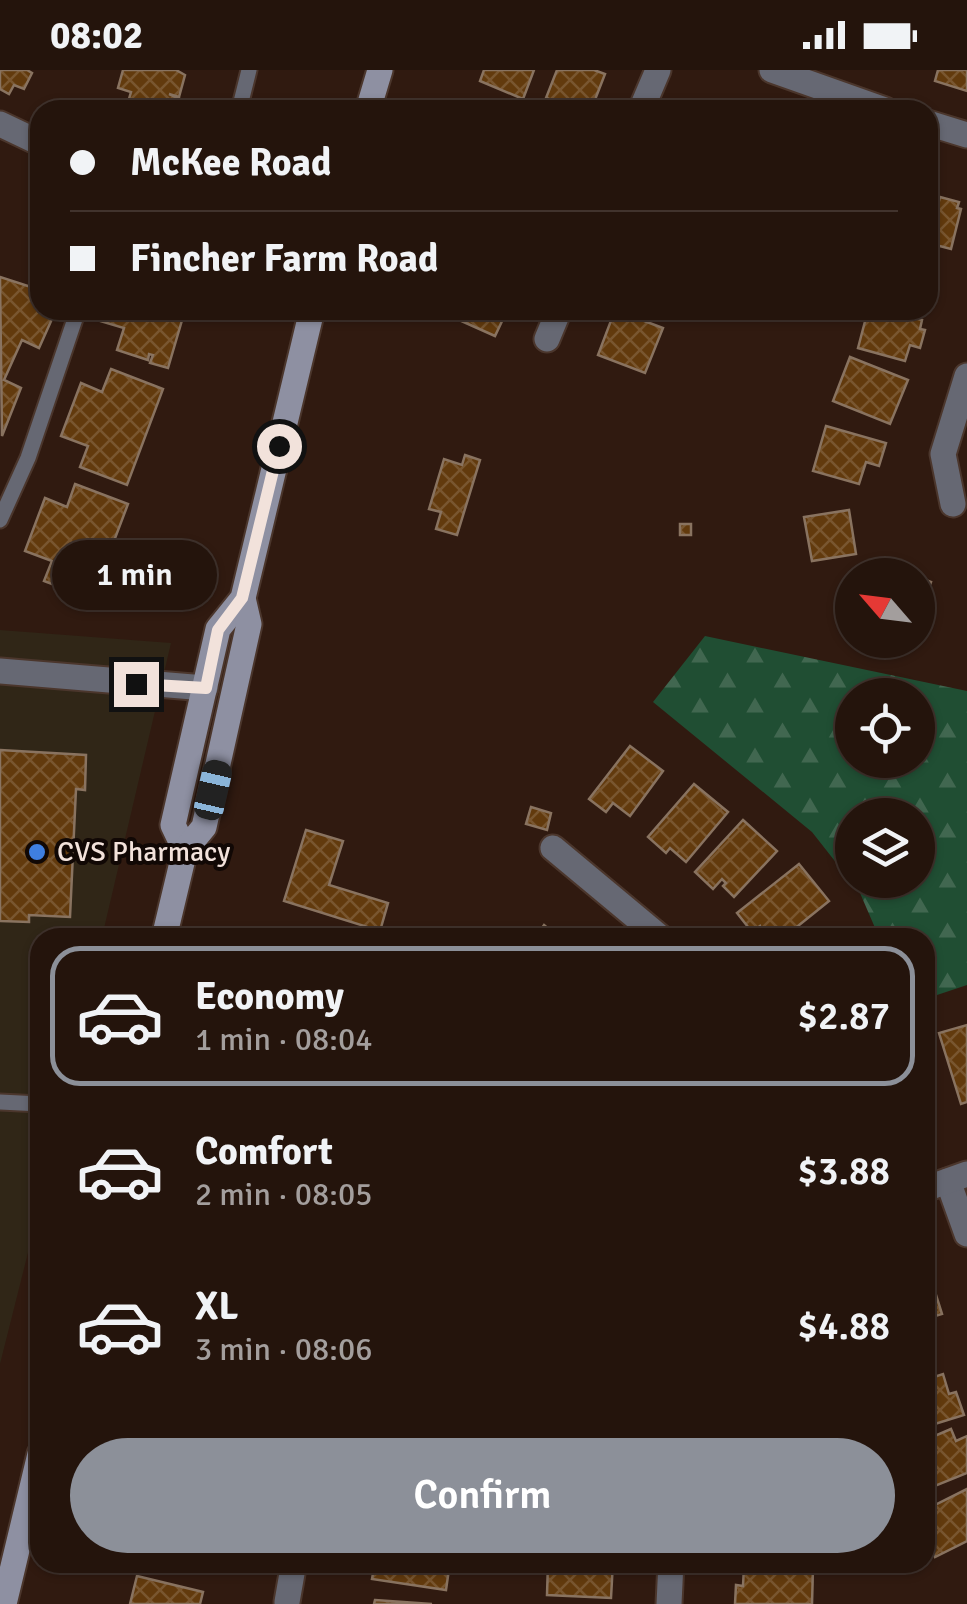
<!DOCTYPE html>
<html lang="en">
<head>
<meta charset="utf-8">
<style>
  body { margin:0; font-family:Signika,sans-serif; background:#30211a; color:#f1f3f6; height:100vh; display:flex; flex-direction:column; font-size:38px; white-space:nowrap }
  * { box-sizing:border-box; margin:0 }
  p { font-size:32px; color:#a39e9d }
  .icon { flex:none; width:55px; height:55px; fill:none; stroke:currentColor; stroke-width:2; stroke-linecap:round; stroke-linejoin:round }
  .map { position:relative; flex:1; overflow:hidden }
  .sheet { position:absolute; left:30px; top:858px; width:905px; height:645px; display:flex; flex-direction:column; background:#24140c; border-radius:30px; box-shadow:0 2px 8px #0004,0 0 0 2px #41332d }
  .sheet>* { flex:none }
  .top-card { position:absolute; left:30px; top:30px; width:908px; height:220px; border-radius:30px; box-shadow:0 2px 8px #0004,0 0 0 2px #41332d; display:grid; align-content:center; height:220px; padding:0 40px; background:#24140c }
  .needle { width:65px; rotate:298deg }
  .tools { position:absolute; left:835px; top:488px; display:grid; gap:20px }
  .tools a { display:grid; place-items:center; width:100px; height:100px; border-radius:50%; background:#24140c; box-shadow:0 2px 8px #0004,0 0 0 2px #41332d; font-size:50px }
  .end { position:absolute; width:45px; height:45px; margin:-22px; border:12px solid #f2e2db; background:#111; box-shadow:0 0 0 5px #111 }
  .from { border-radius:50% }
  .bubble { position:absolute; height:70px; border-radius:35px; background:#24140c; box-shadow:0 2px 8px #0004,0 0 0 2px #41332d; font-size:32px; font-weight:600; line-height:70px; text-align:center }
  .car { position:absolute; width:30px; height:60px; margin:-30px -15px; border-radius:12px; box-shadow:0 0 8px 2px #0007; background:linear-gradient(#222 24%,#8ab4d8 0 40%,#222 0 76%,#8ab4d8 0 86%,#222 0) }
  .top-card b { display:flex; align-items:center; gap:35px; height:95px; font-size:38px }
  .top-card b+b { border-top:2px solid #41332d }
  .top-card i { width:25px; height:25px; background:#f1f3f6 }
  ul { padding:18px 0 0; list-style:none }
  li { display:flex; align-items:center; gap:30px; height:140px; margin:0 20px 15px; padding:0 20px; border:5px solid transparent; border-radius:30px }
  li div { flex:1 }
  li b { display:block; font-size:38px }
  li em { font-style:normal; font-weight:600 }
  li.active { border-color:#8c9099 }
  li>.icon { width:90px; height:90px; stroke-width:1.5 }
  .cta { display:flex; gap:20px; margin-top:auto; padding:20px 40px }
  .cta a { flex:1; height:115px; border-radius:60px; background:#8c9099; color:#fff; font-size:40px; font-weight:600; line-height:115px; text-align:center }
  .status { display:flex; justify-content:space-between; align-items:center; height:70px; padding:0 50px; background:#24140c; direction:ltr }
  .status svg { height:28px; fill:currentColor }
  .map>svg:first-child { display:block }
  .commercial { fill:#302617 }
  .forest { fill:url(#forest-firs); fill-rule:evenodd }
  .building { fill:url(#building-cross-hatch); stroke:#897360; stroke-width:2.5 }
  .lines { fill:none; stroke-linecap:round; stroke-linejoin:round }
  .lane-casing { stroke:#4b362c; stroke-width:19 }
  .street-casing { stroke:#4b362c; stroke-width:29 }
  .secondary-casing { stroke:#4b362c; stroke-width:29 }
  .lane { stroke:#666873; stroke-width:15 }
  .street { stroke:#666873; stroke-width:25 }
  .secondary { stroke:#8e90a2; stroke-width:25 }
  .route { stroke:#f2e2db; stroke-width:12 }
  .shop-dot { fill:#3f7fe0; stroke:#110805; stroke-width:4 }
  .labels { text-anchor:middle; dominant-baseline:central; stroke-width:8; stroke-linejoin:round; paint-order:stroke }
  .poi-label { font-size:28px; fill:#f2e2db; stroke:#110805; text-anchor:start }
</style>
</head>
<body>
<div class="status"><b>08:02</b><svg viewBox="0 0 49 12"><path d="M0 12V9h3v3zM5 12V6h3v6zM10 12V3h3v9zM15 12V0h3v12zM26 1h20v11H26zM47 4h2v5h-2z"/></svg></div>
<div class="map">
<svg width="967" height="1534" viewBox="0 0 967 1534">
  <defs>
    <pattern id="forest-firs" width="22" height="20" patternUnits="userSpaceOnUse" patternTransform="scale(2.5)"><rect width="22" height="20" fill="#204e33"/><path d="M5 1l3.5 6h-7zM16 11l3.5 6h-7z" fill="#416750"/></pattern>
    <pattern id="building-cross-hatch" width="8" height="8" patternUnits="userSpaceOnUse" patternTransform="scale(2.5)"><rect width="8" height="8" fill="#623a0d"/><path d="M0 0l8 8M0 8l8-8" fill="none" stroke="#795630"/></pattern>
  </defs>
  <rect width="100%" height="100%" fill="#301a10"/>
  <polygon class="commercial" points="0,560 171,573 102,867 40,868 40,1135 0,1294"/>
  <path class="forest" d="M705 566 967 621V915L925 929V868L879 867 860 823 812 762 653 632ZM852 625H918V690H852ZM852 745H918V810H852Z"/>
  <g class="building">
    <polygon points="0,0 27,0 32,3 24,19 14,15 9,24 0,19"/>
    <polygon points="123,0 176,0 185,5 179,27 169,24 182,30 179,40 126,39 131,22 118,18"/>
    <polygon points="484,0 534,0 523,29 480,11"/>
    <polygon points="557,0 594,0 605,4 591,40 578,40 546,28"/>
    <polygon points="938,0 967,0 967,21 935,11"/>
    <polygon points="940,127 959,132 957,138 961,139 951,179 928,173 928,128 939,131"/>
    <polygon points="0,207 34,218 36,215 40,217 40,240 59,240 56,248 48,244 47,247 52,249 39,278 22,270 4,310 21,318 2,366"/>
    <polygon points="104,240 185,240 168,298 150,293 153,285 149,284 148,290 117,280 124,258 100,251"/>
    <polygon points="450,240 496,240 494,243 504,247 495,266 448,245"/>
    <polygon points="615,240 663,258 645,303 598,285"/>
    <polygon points="868,240 884,240 922,250 920,259 925,260 920,278 910,275 905,291 858,278"/>
    <polygon points="850,287 908,310 890,354 833,331"/>
    <polygon points="111,299 163,319 127,415 80,397 88,376 61,366 81,313 102,322"/>
    <polygon points="826,356 886,373 879,396 866,392 859,414 813,401"/>
    <polygon points="465,385 480,390 457,465 436,459 441,442 429,439 444,389 462,395"/>
    <polygon points="75,414 128,434 92,529 44,511 52,491 25,481 45,428 67,437"/>
    <polygon points="849,440 856,484 812,491 804,447"/>
    <rect x="680" y="454" width="11" height="11"/>
    <polygon points="918,507 931,512 918,548"/>
    <polygon points="630,676 663,701 630,746 613,733 606,742 589,729"/>
    <polygon points="0,680 86,685 85,720 76,719 70,847 29,845 29,852 0,851"/>
    <polygon points="694,714 728,742 686,792 670,778 666,783 648,767"/>
    <polygon points="531,737 551,743 547,760 526,754"/>
    <polygon points="743,750 777,781 734,827 723,816 726,813 722,809 713,819 695,802"/>
    <polygon points="306,760 343,771 329,815 388,833 380,861 284,831"/>
    <polygon points="799,794 829,831 783,868 765,868 760,856 752,862 737,843"/>
    <polygon points="544,855 559,868 535,868"/>
    <polygon points="967,955 967,1032 961,1034 939,963"/>
    <polygon points="925,1190 942,1244 925,1249"/>
    <polygon points="943,1304 949,1324 956,1322 964,1345 925,1357 925,1310"/>
    <polygon points="951,1359 956,1371 967,1366 967,1403 925,1420 925,1370"/>
    <polygon points="967,1419 967,1471 935,1487 925,1465 925,1440"/>
    <polygon points="375,1492 450,1492 446,1520 372,1509"/>
    <polygon points="548,1492 613,1492 611,1528 547,1525"/>
    <polygon points="744,1496 813,1498 812,1534 735,1534 736,1515 743,1516"/>
    <polygon points="137,1506 203,1522 200,1534 130,1534"/>
    <polygon points="375,1530 432,1534 374,1534"/>
  </g>
  <g class="lines">
    <defs>
      <g id="lane">
        <polyline points="239,40 249,0"/>
        <polyline points="0,450 28,388 78,240"/>
        <polyline points="0,1032 40,1034"/>
      </g>
      <g id="street">
        <polyline points="772,0 885,40"/>
        <polyline points="641,40 658,0"/>
        <polyline points="928,53 967,65"/>
        <polyline points="0,54 40,73"/>
        <polyline points="547,269 559,240"/>
        <polyline points="953,434 943,384 967,306"/>
        <polyline points="0,601 205,618"/>
        <polyline points="553,778 661,868"/>
        <polyline points="948,1111 967,1164"/>
        <polyline points="925,1119 967,1104"/>
        <polyline points="287,1532 294,1492"/>
        <polyline points="669,1534 671,1492"/>
      </g>
      <g id="secondary">
        <polyline points="368,40 380,0"/>
        <polyline points="185,780 173,755 218,559 243,528 312,240"/>
        <polyline points="164,868 185,780 204,757 249,554 243,528"/>
        <polyline points="4,1534 40,1384"/>
      </g>
    </defs>
    <use href="#lane" class="lane-casing"/>
    <use href="#street" class="street-casing"/>
    <use href="#secondary" class="secondary-casing"/>
    <use href="#lane" class="lane"/>
    <use href="#street" class="street"/>
    <use href="#secondary" class="secondary"/>
  </g>
  <g class="lines">
    <polyline class="route" points="136,614 206,618 218,560 242,528 279,376"/>
  </g>
  <circle class="shop-dot" cx="37" cy="782" r="10"/>
  <g class="labels">
    <g class="poi-label">
      <text x="57" y="782">CVS Pharmacy</text>
    </g>
  </g>
</svg>
<div class="tools">
<a><svg class="needle" viewBox="-14 -14 28 28"><path d="M0-13l5 13h-10z" fill="#e53935"/><path d="M0 13l5-13h-10z" fill="#a39e9d"/></svg></a>
<a><svg class="icon" aria-label="locate" viewBox="0 0 24 24"><circle cx="12" cy="12" r="6"/><path d="M12 2v4M12 18v4M2 12h4M18 12h4"/></svg></a>
<a><svg class="icon" aria-label="layers" viewBox="0 0 24 24"><path d="M12 4l9 5-9 5-9-5zM3 14l9 5 9-5"/></svg></a>
</div>
<i class="end from" style="left:279px;top:376px"></i>
<i class="end" style="left:136px;top:614px"></i>
<div class="bubble" style="left:52px;top:470px;width:165px">1 min</div>
<i class="car" style="left:213px;top:720px;rotate:13deg"></i>
<div class="top-card">
<b><i class="from"></i>McKee Road</b>
<b><i></i>Fincher Farm Road</b>
</div>
<section class="sheet">
<ul>
<li class="active"><svg class="icon" aria-label="car" viewBox="0 0 24 24"><path d="M5 17H2v-5l4-1 3-4h7l3 4 3 1v5h-3M9 17h6M6 11h13"/><circle cx="7" cy="17" r="2"/><circle cx="17" cy="17" r="2"/></svg><div><b>Economy</b><p>1 min · 08:04</p></div><em>$2.87</em></li>
<li><svg class="icon" aria-label="car" viewBox="0 0 24 24"><path d="M5 17H2v-5l4-1 3-4h7l3 4 3 1v5h-3M9 17h6M6 11h13"/><circle cx="7" cy="17" r="2"/><circle cx="17" cy="17" r="2"/></svg><div><b>Comfort</b><p>2 min · 08:05</p></div><em>$3.88</em></li>
<li><svg class="icon" aria-label="car" viewBox="0 0 24 24"><path d="M5 17H2v-5l4-1 3-4h7l3 4 3 1v5h-3M9 17h6M6 11h13"/><circle cx="7" cy="17" r="2"/><circle cx="17" cy="17" r="2"/></svg><div><b>XL</b><p>3 min · 08:06</p></div><em>$4.88</em></li>
</ul>
<div class="cta"><a>Confirm</a></div>
</section>
</div>
</body>
</html>
